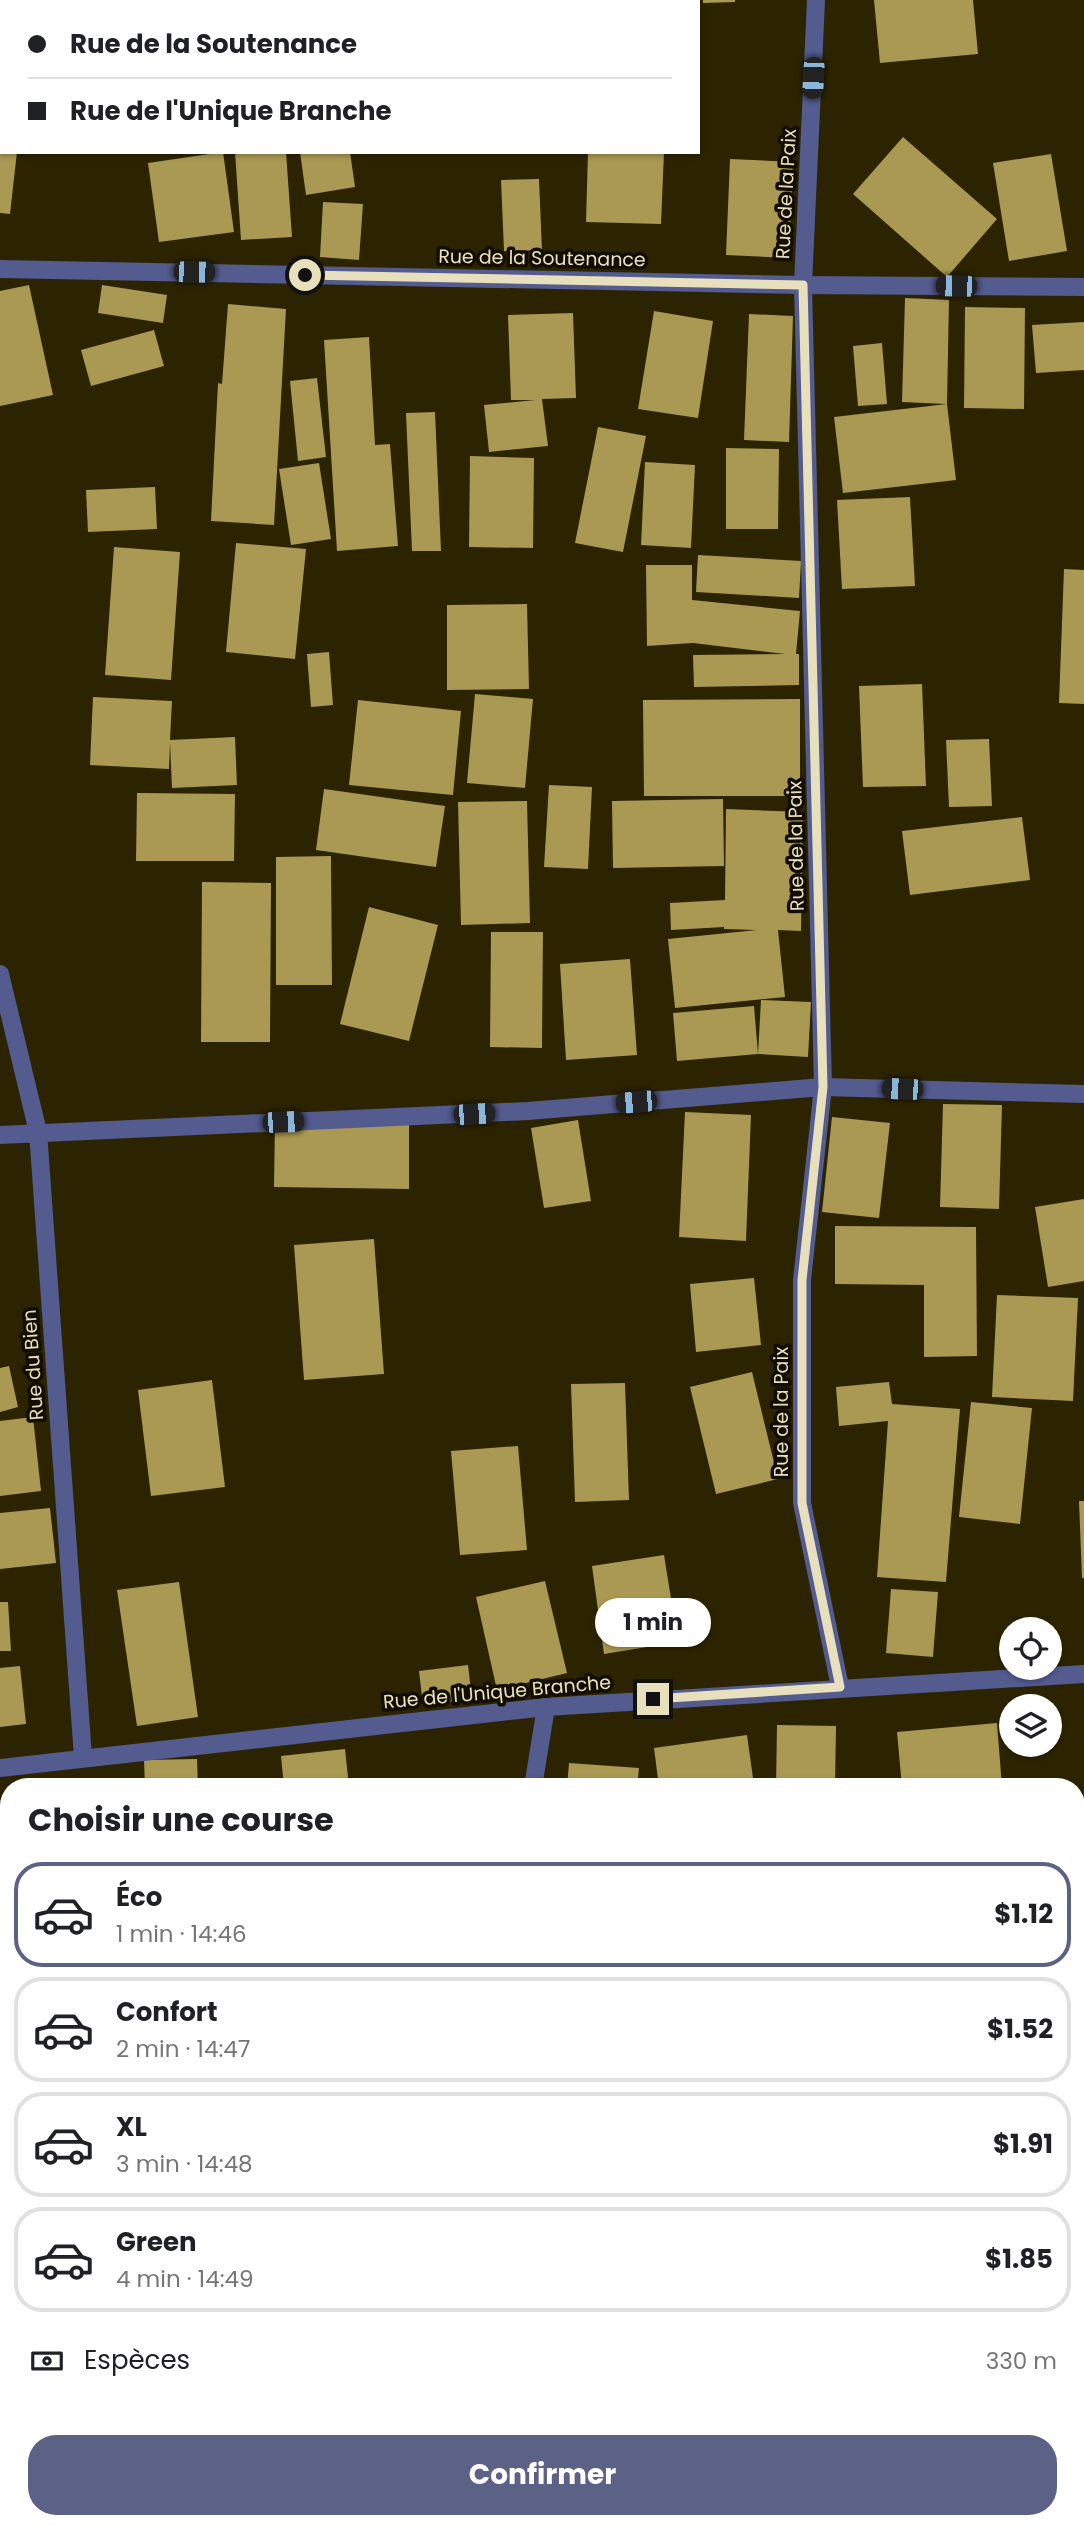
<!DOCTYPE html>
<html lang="fr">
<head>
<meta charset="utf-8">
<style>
  body { margin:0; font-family:Poppins,sans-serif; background:#f2f2f2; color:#202124; height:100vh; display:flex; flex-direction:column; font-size:26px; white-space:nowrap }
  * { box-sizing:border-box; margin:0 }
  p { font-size:23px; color:#757577 }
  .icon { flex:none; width:38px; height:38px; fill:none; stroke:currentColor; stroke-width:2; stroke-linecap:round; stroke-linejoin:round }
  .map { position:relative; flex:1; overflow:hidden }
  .panel { position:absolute; left:0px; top:1778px; width:1085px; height:751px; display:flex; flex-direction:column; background:#fff; border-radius:28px 28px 0 0; box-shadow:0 2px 5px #0004 }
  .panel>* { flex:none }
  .hud { position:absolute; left:0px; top:0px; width:700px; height:154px; box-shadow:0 2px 5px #0004; display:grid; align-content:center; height:154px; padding:0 28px; background:#fff }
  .controls { position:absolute; left:999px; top:1617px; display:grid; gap:14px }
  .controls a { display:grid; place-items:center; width:63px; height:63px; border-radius:50%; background:#fff; box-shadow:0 2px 5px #0004; font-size:35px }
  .end { position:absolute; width:32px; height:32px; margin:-16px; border:9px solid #e8e0bd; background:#111; box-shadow:0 0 0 4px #111 }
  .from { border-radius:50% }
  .bubble { position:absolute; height:49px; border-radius:24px; background:#fff; box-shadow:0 2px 5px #0004; font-size:23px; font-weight:700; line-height:49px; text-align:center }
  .car { position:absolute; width:21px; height:42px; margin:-21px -10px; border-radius:9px; box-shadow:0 0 5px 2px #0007; background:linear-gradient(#222 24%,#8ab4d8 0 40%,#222 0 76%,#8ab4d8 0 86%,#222 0) }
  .hud b { display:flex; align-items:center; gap:24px; height:66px; font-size:26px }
  .hud b+b { border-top:2px solid #e0e0e0 }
  .hud i { width:18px; height:18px; background:#202124 }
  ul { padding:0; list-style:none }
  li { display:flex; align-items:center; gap:21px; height:105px; margin:0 14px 10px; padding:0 14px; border:4px solid #e0e0e0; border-radius:28px }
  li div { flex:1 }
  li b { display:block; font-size:26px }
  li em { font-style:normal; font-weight:700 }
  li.current { border-color:#5c6285 }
  li>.icon { width:63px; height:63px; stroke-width:1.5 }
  h2 { padding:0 28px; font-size:32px; line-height:84px }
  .pay { display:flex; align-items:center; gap:18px; height:77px; padding:0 28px; font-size:26px }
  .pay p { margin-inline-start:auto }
  .cta { display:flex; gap:14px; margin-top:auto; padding:14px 28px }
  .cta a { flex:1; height:80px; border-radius:28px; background:#5c6285; color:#fff; font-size:28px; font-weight:700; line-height:80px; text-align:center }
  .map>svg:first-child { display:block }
  .building { fill:#aa9952 }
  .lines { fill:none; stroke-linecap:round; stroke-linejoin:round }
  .street { stroke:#535b8f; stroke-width:18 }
  .route { stroke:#e8e0bd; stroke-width:9 }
  .labels { text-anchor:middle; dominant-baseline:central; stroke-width:7; stroke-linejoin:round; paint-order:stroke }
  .street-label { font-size:19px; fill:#e8e0bd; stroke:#120d00 }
</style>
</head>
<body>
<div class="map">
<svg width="1084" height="2528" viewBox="0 0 1084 2528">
  <rect width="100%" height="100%" fill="#2c2400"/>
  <g class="building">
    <polygon points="703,0 735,0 735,2 703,3"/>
    <polygon points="874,0 973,0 978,54 880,63"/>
    <polygon points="903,137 997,219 947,277 853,194"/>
    <polygon points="0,152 17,152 10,214 0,213"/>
    <polygon points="223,152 234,232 159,242 148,163"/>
    <polygon points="235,152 286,152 292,237 241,240"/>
    <polygon points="300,152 350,152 355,187 306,195"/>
    <polygon points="588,152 664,152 661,224 586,222"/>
    <polygon points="1051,154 1067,251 1009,261 993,163"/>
    <polygon points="730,159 793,162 789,258 726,255"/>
    <polygon points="539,179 542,250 504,251 501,180"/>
    <polygon points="323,202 363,204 359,260 320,257"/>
    <polygon points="29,285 53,395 0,406 0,291"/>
    <polygon points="102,285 167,295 163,323 98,313"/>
    <polygon points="905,298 949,300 947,404 902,402"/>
    <polygon points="228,304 286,309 274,525 211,521 218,383 222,384"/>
    <polygon points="965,307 1025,308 1024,409 964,408"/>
    <polygon points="654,311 713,321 698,418 638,409"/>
    <polygon points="573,313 576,398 542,399 548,446 489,452 484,405 535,400 511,400 508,315"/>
    <polygon points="749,314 793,316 789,442 744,440"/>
    <polygon points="1084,322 1084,370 1036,373 1032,325"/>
    <polygon points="154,330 164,366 91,386 81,350"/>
    <polygon points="369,337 375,445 390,444 398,546 337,551 324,340"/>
    <polygon points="882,343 887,404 858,406 853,346"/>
    <polygon points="317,378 326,457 298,461 290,381"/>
    <polygon points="947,404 956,480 843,493 834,417"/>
    <polygon points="435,412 441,551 412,551 406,413"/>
    <polygon points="598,427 646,436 623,552 575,543"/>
    <polygon points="726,448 779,449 778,529 726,529"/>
    <polygon points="470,456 534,458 533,548 469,547"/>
    <polygon points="645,462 695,465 691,548 641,545"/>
    <polygon points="319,463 331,539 291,545 279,469"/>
    <polygon points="155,487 157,529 88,532 86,490"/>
    <polygon points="910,497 915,586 842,589 837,500"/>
    <polygon points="236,543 306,549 295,659 226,652"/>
    <polygon points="114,547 180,552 171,680 105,675"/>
    <polygon points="698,555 801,561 799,598 696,592"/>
    <polygon points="646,565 692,565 692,600 800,611 796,654 799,654 799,685 694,687 693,655 785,654 693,643 647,646"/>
    <polygon points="1064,569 1084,570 1084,704 1059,703"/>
    <polygon points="527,604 529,689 447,690 447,605"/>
    <polygon points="329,652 333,705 311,707 307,654"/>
    <polygon points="922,684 926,786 863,787 859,686"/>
    <polygon points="475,694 533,699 525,788 467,783"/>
    <polygon points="93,697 172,701 170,740 235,737 237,785 172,788 170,743 169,769 90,765"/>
    <polygon points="800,699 800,796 644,796 643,700"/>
    <polygon points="358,700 461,711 453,795 349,785"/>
    <polygon points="989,739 992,806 949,807 946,740"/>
    <polygon points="549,785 592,787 588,869 544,867"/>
    <polygon points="324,789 445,806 436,867 316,850"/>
    <polygon points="137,793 235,794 234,861 136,861"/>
    <polygon points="723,799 724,866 613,868 612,801"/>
    <polygon points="527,801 530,923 461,925 458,802"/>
    <polygon points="726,809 803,812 801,931 778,930 785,997 675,1008 668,939 757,930 724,929 724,927 671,930 670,903 725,900"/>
    <polygon points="1022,817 1030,880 910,895 902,831"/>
    <polygon points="331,856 332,985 276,985 276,857"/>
    <polygon points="202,882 271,883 270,1042 201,1042"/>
    <polygon points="369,907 438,925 409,1041 340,1024"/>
    <polygon points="491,932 543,932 542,1048 490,1047"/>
    <polygon points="630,959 637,1055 566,1060 560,964"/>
    <polygon points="761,1000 811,1002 808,1057 758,1054"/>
    <polygon points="754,1006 758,1054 677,1061 673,1013"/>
    <polygon points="943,1104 1002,1105 999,1209 940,1207"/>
    <polygon points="685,1112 751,1115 746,1241 679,1237"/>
    <polygon points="832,1117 890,1123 879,1218 822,1212"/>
    <polygon points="275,1120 409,1122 409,1189 274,1187"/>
    <polygon points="578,1120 591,1201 544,1208 531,1128"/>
    <polygon points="1084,1199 1084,1281 1048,1287 1035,1207"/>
    <polygon points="835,1226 976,1227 977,1356 924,1357 924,1285 835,1284"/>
    <polygon points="374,1239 384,1374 304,1380 294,1245"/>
    <polygon points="754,1278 761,1345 696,1352 690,1284"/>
    <polygon points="997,1295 1078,1298 1073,1401 992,1397"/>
    <polygon points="9,1366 18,1407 0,1412 0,1368"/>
    <polygon points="752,1372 778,1479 716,1494 690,1387"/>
    <polygon points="212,1380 225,1487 151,1496 138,1390"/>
    <polygon points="889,1382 892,1404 960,1409 946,1582 877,1577 888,1421 839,1426 836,1387"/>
    <polygon points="625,1383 629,1500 575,1502 571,1384"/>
    <polygon points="971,1402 1032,1408 1020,1524 959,1517"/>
    <polygon points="33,1417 41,1491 0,1496 0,1421"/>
    <polygon points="518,1446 527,1550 460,1555 451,1451"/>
    <polygon points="1079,1501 1084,1501 1084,1578 1082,1578"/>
    <polygon points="50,1508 56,1563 0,1569 0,1513"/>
    <polygon points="664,1555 678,1642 604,1654 592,1566"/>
    <polygon points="545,1581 567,1673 497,1690 476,1597"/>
    <polygon points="179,1582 198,1717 137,1726 117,1590"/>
    <polygon points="891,1589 938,1592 933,1657 886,1653"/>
    <polygon points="0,1602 8,1602 11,1651 0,1651"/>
    <polygon points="468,1665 472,1699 423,1705 419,1671"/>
    <polygon points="20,1666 26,1724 0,1727 0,1668"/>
    <polygon points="997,1723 1002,1787 902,1787 897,1732"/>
    <polygon points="777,1725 836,1726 835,1787 776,1787"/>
    <polygon points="747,1735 753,1778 689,1787 659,1787 654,1748"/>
    <polygon points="345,1749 349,1787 284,1787 281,1756"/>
    <polygon points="197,1759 198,1787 145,1787 144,1760"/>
    <polygon points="569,1763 639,1768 637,1787 567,1787"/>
    <polygon points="0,1834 9,1865 9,1919 0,1921"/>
  </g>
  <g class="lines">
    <g class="street">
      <polyline points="816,0 803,285 823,1087 802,1280 802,1503 840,1687"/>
      <polyline points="0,269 803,285 1084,287"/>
      <polyline points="0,974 38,1132 83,1757"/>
      <polyline points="0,1135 528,1111 823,1087 1084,1094"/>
      <polyline points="0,1768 546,1707 1084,1674"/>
      <polyline points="533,1787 546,1707"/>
      <polyline points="0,2144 9,2146"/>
      <polyline points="1076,2394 1084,2392"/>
      <polyline points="790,2520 791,2528"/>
      <polyline points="393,2528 395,2520"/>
      <polyline points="496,2528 530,2520"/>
    </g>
  </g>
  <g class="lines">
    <polyline class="route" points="305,275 803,285 823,1087 802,1280 802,1503 840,1687 653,1699"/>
  </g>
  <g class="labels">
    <g class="street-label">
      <text transform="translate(786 194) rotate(-87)">Rue de la Paix</text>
      <text transform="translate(542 258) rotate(1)">Rue de la Soutenance</text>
      <text transform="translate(796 846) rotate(-91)">Rue de la Paix</text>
      <text transform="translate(33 1365) rotate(-94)">Rue du Bien</text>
      <text transform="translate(781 1412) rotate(-90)">Rue de la Paix</text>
      <text transform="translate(497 1692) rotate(-5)">Rue de l'Unique Branche</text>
    </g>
  </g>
</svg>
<div class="controls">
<a><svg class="icon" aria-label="locate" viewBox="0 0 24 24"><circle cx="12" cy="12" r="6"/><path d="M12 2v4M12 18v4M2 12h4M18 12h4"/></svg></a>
<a><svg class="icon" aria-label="layers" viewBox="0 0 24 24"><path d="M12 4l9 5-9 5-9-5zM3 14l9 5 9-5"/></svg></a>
</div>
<i class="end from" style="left:305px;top:275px"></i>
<i class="end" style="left:653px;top:1699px"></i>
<div class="bubble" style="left:595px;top:1598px;width:116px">1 min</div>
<i class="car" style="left:813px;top:78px;rotate:183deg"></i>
<i class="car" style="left:194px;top:272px;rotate:91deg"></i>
<i class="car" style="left:956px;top:286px;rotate:271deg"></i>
<i class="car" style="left:902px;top:1089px;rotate:272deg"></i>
<i class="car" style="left:636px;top:1102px;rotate:265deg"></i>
<i class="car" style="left:474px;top:1114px;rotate:87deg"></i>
<i class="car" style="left:283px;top:1122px;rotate:88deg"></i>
<div class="hud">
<b><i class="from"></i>Rue de la Soutenance</b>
<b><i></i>Rue de l'Unique Branche</b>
</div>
<section class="panel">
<h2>Choisir une course</h2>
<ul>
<li class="current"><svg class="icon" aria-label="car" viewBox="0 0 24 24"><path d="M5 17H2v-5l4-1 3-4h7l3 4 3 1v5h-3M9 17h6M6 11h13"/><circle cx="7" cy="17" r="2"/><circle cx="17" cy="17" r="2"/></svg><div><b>Éco</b><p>1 min · 14:46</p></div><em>$1.12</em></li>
<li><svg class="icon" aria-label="car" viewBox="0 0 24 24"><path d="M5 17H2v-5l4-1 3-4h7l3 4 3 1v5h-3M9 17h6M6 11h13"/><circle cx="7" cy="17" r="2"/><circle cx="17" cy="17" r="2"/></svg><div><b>Confort</b><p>2 min · 14:47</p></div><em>$1.52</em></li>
<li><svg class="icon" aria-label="car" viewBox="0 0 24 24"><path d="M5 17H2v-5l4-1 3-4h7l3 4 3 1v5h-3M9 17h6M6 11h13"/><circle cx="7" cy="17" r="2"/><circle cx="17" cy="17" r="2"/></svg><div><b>XL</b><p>3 min · 14:48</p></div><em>$1.91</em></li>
<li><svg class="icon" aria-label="car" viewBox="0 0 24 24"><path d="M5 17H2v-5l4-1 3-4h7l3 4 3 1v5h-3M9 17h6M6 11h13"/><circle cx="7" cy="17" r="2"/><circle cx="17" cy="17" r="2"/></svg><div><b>Green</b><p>4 min · 14:49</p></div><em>$1.85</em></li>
</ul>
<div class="pay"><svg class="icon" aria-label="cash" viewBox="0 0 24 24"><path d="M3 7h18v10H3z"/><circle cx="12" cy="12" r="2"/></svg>Espèces<p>330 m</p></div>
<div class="cta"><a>Confirmer</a></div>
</section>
</div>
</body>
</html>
